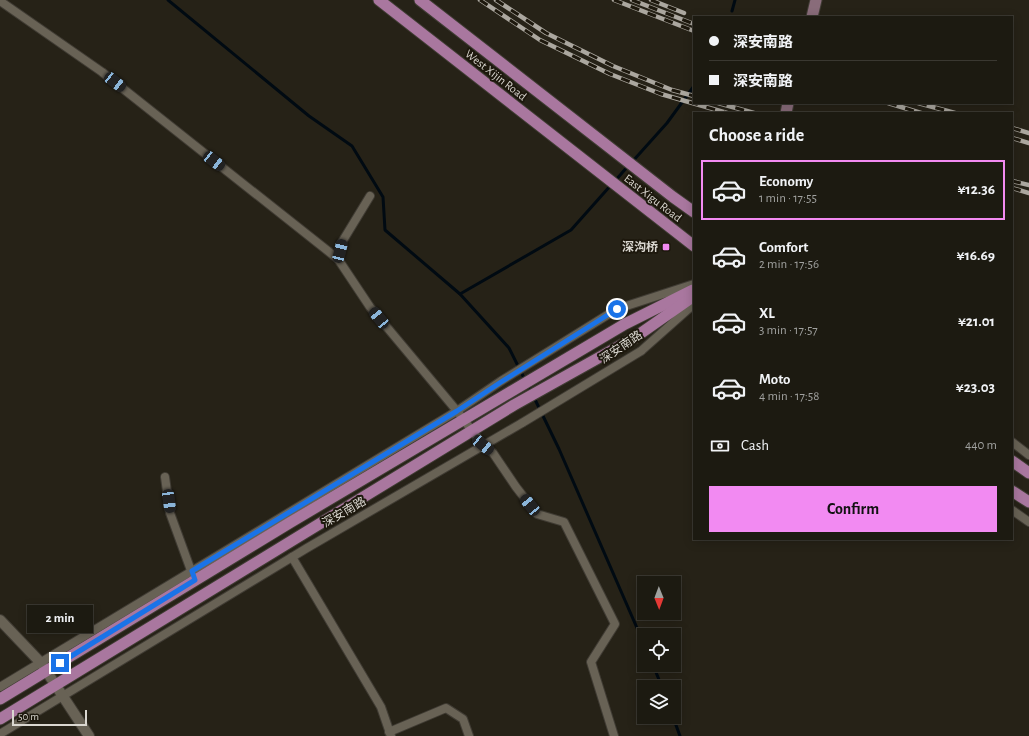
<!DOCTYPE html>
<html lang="en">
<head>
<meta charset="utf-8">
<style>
  body { margin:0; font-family:"Alegreya Sans","Noto Sans SC",sans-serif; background:#25231a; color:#f1f3f6; height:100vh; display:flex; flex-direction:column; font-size:15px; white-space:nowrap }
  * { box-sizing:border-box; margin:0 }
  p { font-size:13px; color:#a0a19f }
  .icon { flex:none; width:22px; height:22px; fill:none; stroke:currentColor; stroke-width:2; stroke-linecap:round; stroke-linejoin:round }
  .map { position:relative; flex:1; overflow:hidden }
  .sheet { position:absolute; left:693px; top:112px; width:320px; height:428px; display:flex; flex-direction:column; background:#1c1a11; border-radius:0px; box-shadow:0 2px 10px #0003,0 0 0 1px #3a3831 }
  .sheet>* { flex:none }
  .top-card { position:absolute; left:693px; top:16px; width:320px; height:88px; border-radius:0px; box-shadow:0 2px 10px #0003,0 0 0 1px #3a3831; display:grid; align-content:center; height:88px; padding:0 16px; background:#1c1a11 }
  .needle { width:26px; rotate:179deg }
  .buttons { position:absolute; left:637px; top:576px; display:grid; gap:8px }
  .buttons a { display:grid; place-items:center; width:44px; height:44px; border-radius:0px; background:#1c1a11; box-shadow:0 2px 10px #0003,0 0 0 1px #3a3831; font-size:20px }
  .scale { position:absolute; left:12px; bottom:10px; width:75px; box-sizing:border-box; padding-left:4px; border:2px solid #dad7d0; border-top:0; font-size:11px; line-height:14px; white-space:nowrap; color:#dad7d0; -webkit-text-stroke:3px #1d180d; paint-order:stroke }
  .end { position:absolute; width:18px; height:18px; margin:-9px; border:5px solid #1a73e8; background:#fff; box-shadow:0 0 0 2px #fff }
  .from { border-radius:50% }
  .bubble { position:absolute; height:28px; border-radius:0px; background:#1c1a11; box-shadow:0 2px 10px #0003,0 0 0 1px #3a3831; font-size:13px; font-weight:600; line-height:28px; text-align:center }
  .car { position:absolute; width:12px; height:24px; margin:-12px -6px; border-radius:5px; box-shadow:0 0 3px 1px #0007; background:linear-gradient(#222 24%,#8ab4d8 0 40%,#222 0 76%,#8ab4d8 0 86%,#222 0) }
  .top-card b { display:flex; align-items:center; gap:14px; height:38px; font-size:15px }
  .top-card b+b { border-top:1px solid #3a3831 }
  .top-card i { width:10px; height:10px; background:#f1f3f6 }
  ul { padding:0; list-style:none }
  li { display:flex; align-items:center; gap:12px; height:60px; margin:0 8px 6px; padding:0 8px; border:2px solid transparent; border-radius:0px }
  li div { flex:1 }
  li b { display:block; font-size:15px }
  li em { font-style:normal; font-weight:600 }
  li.selected { border-color:#f28af2 }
  li>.icon { width:36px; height:36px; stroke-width:1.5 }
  h2 { padding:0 16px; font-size:18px; line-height:48px }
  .pay { display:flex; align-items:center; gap:10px; height:44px; padding:0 16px; font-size:15px }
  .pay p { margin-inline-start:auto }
  .cta { display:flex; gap:8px; margin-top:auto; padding:8px 16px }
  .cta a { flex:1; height:46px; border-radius:0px; background:#f28af2; color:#111; font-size:16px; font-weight:600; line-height:46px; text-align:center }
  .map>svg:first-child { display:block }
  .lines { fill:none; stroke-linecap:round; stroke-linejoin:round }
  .stream { stroke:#000a12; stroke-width:3 }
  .minor-casing { stroke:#403c34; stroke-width:10 }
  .tertiary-casing { stroke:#403c34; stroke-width:12 }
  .secondary-casing { stroke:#403c34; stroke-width:13 }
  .primary-casing { stroke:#403c34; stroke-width:13 }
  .minor { stroke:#686255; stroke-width:8 }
  .tertiary { stroke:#686255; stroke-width:10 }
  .secondary { stroke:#896c7a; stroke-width:11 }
  .primary { stroke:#a9779f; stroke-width:11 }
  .rail-casing { stroke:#aba79f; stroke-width:4.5 }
  .rail { stroke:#1d180d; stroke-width:3; stroke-dasharray:9; stroke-linecap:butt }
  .minor-bridge-casing { stroke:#403c34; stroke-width:10; stroke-linecap:butt }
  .minor-bridge { stroke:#686255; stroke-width:8 }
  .route { stroke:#1a73e8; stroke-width:5 }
  .poi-dot { fill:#f28af2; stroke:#1d180d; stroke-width:1.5 }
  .labels { text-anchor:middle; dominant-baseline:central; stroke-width:4; stroke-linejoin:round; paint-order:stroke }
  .street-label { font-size:12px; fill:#dad7d0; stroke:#1d180d }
  .poi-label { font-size:12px; font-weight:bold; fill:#dad7d0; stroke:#1d180d; text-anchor:end }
</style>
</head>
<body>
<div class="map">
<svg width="1029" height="736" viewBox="0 0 1029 736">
  <rect width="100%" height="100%" fill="#262217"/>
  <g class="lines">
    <g class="stream">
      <polyline points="168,0 309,116 352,146 383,197 385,230 460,294 509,348 525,380"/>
      <polyline points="732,11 735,0"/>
      <polyline points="632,162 667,123 694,86"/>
      <polyline points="615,181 628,166"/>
      <polyline points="460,294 571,230 611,185"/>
      <polyline points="528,385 559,449 644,644"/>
      <polyline points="653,665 662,687"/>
      <polyline points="673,717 680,736"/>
    </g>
    <defs>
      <g id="minor">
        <polyline points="0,1 102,72 338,259 370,307 457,411 483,445 493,453 516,487 537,514 564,522 615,624 591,662 614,736"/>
        <polyline points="338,259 342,242 370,196"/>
        <polyline points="641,351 694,304"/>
        <polyline points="1012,442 1029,455"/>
        <polyline points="165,477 170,513 193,576"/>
        <polyline points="1012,510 1029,522"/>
        <polyline points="292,557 381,707 391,736"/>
        <polyline points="0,687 457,411 501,381 617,309 694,284"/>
        <polyline points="389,732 446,708 463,719 469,736"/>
        <polyline points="0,734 307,548 522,423"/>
      </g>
      <polyline id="tertiary" points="0,620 41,663 89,736"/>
      <g id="secondary">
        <polyline points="812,17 816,0"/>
        <polyline points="786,113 788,103"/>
      </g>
      <g id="primary">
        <polyline points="379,0 694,246"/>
        <polyline points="420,0 673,197 694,212"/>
        <polyline points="1012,461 1029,473"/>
        <polyline points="1012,491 1029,502"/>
        <polyline points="0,699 291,522 625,324 693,290"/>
        <polyline points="0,719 514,405 634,338 694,296"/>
      </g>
    </defs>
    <use href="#minor" class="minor-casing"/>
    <use href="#tertiary" class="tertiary-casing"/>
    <use href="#secondary" class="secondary-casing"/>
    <use href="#primary" class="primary-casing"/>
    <use href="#minor" class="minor"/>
    <use href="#tertiary" class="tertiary"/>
    <use href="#secondary" class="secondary"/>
    <use href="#primary" class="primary"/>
    <defs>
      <g id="rail">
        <polyline points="480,0 540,40 610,74 661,94 727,113"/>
        <polyline points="496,0 546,33 613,66 672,90 694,96"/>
        <polyline points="614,0 694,31"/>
        <polyline points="632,0 694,24"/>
        <polyline points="651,0 684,13"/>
        <polyline points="718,103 754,113"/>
        <polyline points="888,103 921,113"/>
        <polyline points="918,103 955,113"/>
        <polyline points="1012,128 1029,133"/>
        <polyline points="1012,138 1029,143"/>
        <polyline points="1012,181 1029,185"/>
        <polyline points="1012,188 1029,193"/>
      </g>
    </defs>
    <use href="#rail" class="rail-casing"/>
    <use href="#rail" class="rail"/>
    <defs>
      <polyline id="minor-bridge" points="522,423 641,351"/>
    </defs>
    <use href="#minor-bridge" class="minor-bridge-casing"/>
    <use href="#minor-bridge" class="minor-bridge"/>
  </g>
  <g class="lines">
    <polyline class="route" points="60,663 195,580 192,571 457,411 501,382 617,309"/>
  </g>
  <rect class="poi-dot" x="662" y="243" width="8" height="8" rx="2"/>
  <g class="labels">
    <g class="street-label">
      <text transform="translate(496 75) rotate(38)">West Xijin Road</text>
      <text transform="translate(653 198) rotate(38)">East Xigu Road</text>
      <text transform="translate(621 347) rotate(-34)">深安南路</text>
      <text transform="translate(344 512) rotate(-30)">深安南路</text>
    </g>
    <g class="poi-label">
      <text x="658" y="247">深沟桥</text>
    </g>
  </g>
</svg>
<div class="buttons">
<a><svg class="needle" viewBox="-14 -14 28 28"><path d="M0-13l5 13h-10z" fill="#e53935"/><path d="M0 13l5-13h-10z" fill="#a0a19f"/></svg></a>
<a><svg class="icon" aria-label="locate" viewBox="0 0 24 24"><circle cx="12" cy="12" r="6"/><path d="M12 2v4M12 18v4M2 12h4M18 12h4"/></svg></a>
<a><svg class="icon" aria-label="layers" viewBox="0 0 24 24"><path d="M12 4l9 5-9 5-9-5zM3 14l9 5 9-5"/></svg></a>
</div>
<div class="scale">50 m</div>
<i class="end from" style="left:617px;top:309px"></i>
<i class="end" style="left:60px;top:663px"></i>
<div class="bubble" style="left:27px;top:605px;width:66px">2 min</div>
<i class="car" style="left:115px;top:82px;rotate:128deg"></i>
<i class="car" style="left:214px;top:161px;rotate:128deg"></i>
<i class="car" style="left:340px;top:251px;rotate:14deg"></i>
<i class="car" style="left:379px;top:318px;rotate:321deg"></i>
<i class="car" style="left:483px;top:445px;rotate:129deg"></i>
<i class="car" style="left:169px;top:501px;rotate:172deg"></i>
<i class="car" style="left:530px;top:505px;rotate:321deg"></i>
<div class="top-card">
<b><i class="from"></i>深安南路</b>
<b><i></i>深安南路</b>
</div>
<section class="sheet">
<h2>Choose a ride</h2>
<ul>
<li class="selected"><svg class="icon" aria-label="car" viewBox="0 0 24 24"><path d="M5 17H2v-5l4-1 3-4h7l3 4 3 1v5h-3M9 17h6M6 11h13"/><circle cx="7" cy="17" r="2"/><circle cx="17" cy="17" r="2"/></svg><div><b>Economy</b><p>1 min · 17:55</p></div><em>¥12.36</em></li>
<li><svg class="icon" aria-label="car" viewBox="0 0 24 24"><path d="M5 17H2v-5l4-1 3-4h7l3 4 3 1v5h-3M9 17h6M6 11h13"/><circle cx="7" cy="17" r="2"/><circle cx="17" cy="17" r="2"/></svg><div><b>Comfort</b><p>2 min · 17:56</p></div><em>¥16.69</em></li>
<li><svg class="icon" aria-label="car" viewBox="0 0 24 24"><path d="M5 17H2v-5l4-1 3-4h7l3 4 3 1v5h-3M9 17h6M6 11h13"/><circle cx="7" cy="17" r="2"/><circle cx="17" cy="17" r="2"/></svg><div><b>XL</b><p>3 min · 17:57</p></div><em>¥21.01</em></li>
<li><svg class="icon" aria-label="car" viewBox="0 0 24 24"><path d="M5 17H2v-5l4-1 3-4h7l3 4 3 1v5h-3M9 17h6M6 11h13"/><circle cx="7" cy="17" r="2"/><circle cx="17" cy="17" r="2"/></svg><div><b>Moto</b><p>4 min · 17:58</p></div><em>¥23.03</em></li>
</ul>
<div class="pay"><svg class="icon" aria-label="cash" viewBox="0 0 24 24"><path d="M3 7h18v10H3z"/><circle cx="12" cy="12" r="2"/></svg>Cash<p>440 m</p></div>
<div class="cta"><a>Confirm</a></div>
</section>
</div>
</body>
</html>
